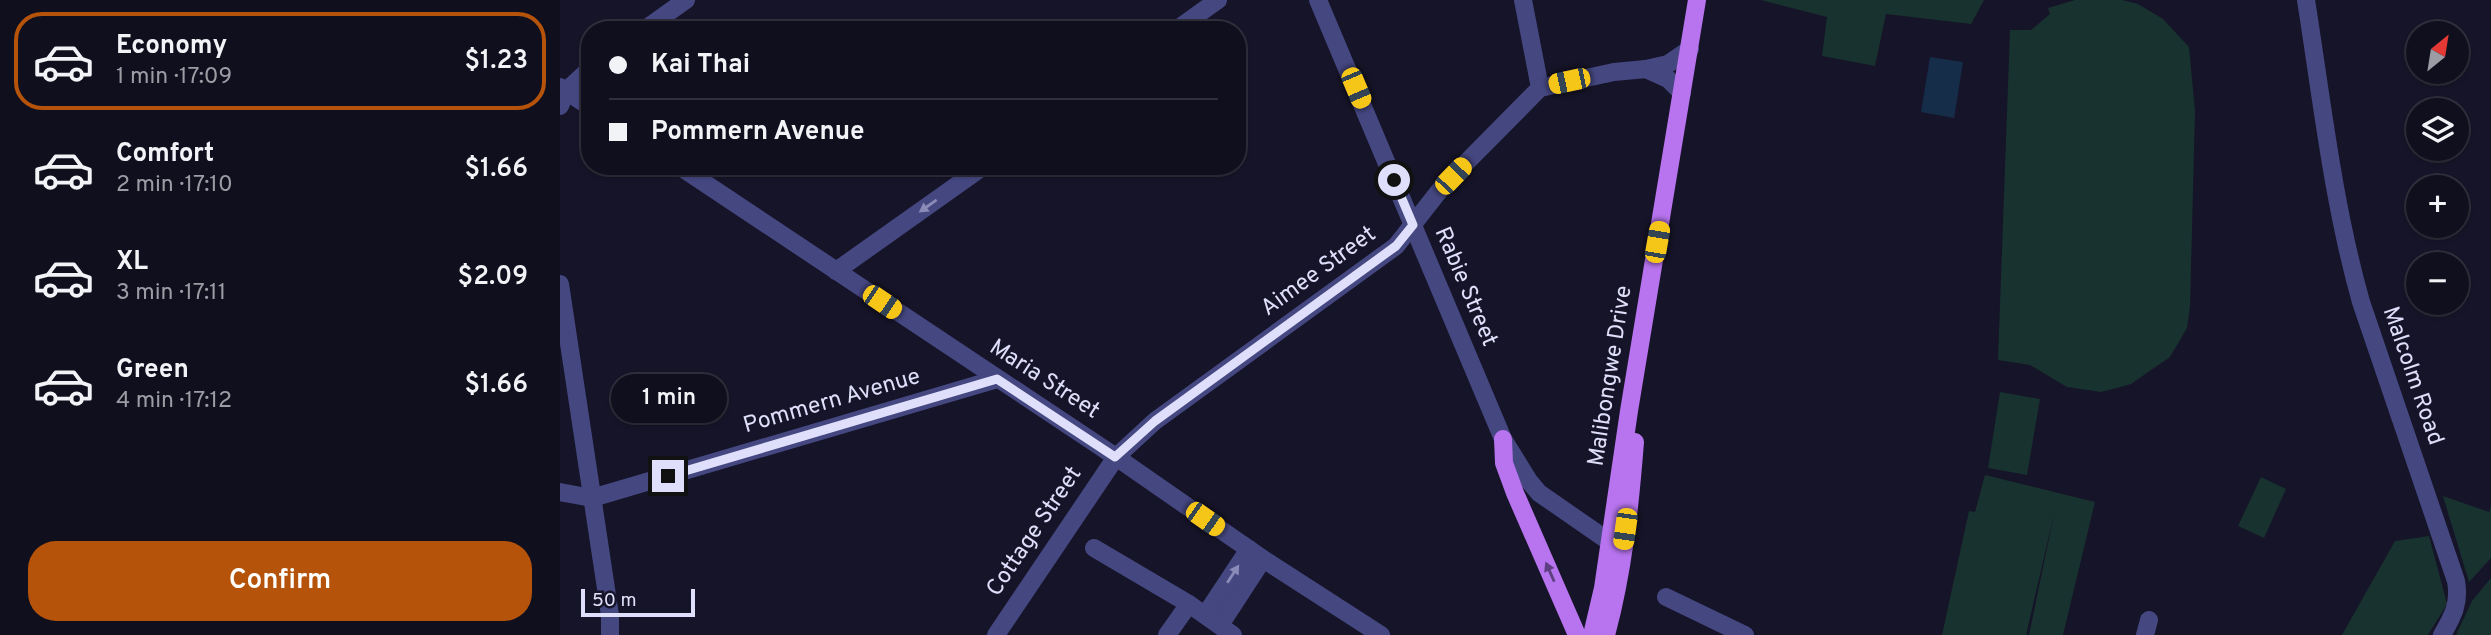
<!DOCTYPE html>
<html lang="en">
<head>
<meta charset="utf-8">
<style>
  body { margin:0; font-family:Overpass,sans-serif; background:#1e1d2b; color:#f1f3f6; height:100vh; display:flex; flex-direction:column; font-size:26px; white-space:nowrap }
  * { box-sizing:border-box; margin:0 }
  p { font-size:23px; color:#9c9ca4 }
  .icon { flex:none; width:38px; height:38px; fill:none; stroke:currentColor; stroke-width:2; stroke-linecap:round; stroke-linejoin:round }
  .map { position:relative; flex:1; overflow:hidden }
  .details { display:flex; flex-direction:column; background:#100f1e; width:560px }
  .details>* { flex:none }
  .top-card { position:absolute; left:21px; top:21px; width:665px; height:154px; border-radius:28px; box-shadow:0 2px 5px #0004,0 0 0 2px #302f3c; display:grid; align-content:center; height:154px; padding:0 28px; background:#100f1e }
  .needle { width:46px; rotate:30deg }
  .buttons { position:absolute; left:1846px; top:21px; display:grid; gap:14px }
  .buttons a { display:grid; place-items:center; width:63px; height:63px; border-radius:50%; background:#100f1e; box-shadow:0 2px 5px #0004,0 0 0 2px #302f3c; font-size:35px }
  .scale { position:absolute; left:21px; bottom:18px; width:114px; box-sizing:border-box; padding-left:7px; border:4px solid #e0dffb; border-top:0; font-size:19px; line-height:24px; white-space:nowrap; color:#e0dffb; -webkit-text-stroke:5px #161428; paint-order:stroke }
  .end { position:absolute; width:32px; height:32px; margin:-16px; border:9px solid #e0dffb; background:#111; box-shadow:0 0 0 4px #111 }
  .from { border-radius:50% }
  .bubble { position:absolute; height:49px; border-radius:24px; background:#100f1e; box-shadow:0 2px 5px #0004,0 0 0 2px #302f3c; font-size:23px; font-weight:600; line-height:49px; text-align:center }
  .car { position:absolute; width:21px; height:42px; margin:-21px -10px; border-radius:9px; box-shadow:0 0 5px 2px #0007; background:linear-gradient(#f5c518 24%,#345 0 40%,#f5c518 0 76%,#345 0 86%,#f5c518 0) }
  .top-card b { display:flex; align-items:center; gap:24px; height:66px; font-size:26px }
  .top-card b+b { border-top:2px solid #302f3c }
  .top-card i { width:18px; height:18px; background:#f1f3f6 }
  ul { padding:12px 0 0; list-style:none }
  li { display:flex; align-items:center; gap:21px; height:98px; margin:0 14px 10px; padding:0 14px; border:4px solid transparent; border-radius:28px }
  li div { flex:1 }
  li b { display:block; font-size:26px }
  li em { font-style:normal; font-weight:600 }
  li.selected { border-color:#b45309 }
  li>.icon { width:63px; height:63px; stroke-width:1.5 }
  .button { display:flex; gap:14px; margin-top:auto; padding:14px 28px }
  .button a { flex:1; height:80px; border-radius:28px; background:#b45309; color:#fff; font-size:28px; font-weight:600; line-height:80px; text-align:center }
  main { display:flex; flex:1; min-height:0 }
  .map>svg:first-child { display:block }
  .green { fill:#18322f }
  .water { fill:#162d4a }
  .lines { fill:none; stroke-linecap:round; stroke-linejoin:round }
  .minor { stroke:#454781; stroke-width:18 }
  .major { stroke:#b774ee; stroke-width:18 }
  .oneway { fill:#8b8bb8 }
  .oneway2 { fill:#5e3f81 }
  .route { stroke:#e0dffb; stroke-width:9 }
  .labels { text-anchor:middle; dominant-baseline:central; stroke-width:5; stroke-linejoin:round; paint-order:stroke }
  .street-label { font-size:23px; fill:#e0dffb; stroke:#161428 }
</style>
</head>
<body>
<main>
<section class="details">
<ul>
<li class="selected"><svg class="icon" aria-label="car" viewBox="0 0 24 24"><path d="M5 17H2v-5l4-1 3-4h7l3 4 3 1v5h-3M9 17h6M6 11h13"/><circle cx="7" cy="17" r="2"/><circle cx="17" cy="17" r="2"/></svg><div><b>Economy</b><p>1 min · 17:09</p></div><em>$1.23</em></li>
<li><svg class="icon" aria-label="car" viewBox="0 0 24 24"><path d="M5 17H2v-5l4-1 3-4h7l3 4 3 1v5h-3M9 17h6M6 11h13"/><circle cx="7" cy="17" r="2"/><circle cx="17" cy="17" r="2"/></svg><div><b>Comfort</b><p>2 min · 17:10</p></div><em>$1.66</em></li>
<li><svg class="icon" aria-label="car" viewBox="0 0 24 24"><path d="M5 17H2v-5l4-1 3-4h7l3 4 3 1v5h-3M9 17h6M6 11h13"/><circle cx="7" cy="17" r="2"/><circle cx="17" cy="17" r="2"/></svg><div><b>XL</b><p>3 min · 17:11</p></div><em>$2.09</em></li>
<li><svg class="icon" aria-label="car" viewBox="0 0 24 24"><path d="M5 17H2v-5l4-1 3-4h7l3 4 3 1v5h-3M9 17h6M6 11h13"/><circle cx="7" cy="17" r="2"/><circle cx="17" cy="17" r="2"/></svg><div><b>Green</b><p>4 min · 17:12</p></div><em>$1.66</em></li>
</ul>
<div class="button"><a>Confirm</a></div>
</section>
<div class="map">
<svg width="1931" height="635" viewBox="0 0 1931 635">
  <rect width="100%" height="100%" fill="#161428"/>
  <g class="green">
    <polygon points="1201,0 1424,0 1411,24 1326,14 1315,66 1262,56 1267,17"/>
    <polygon points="1562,0 1578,4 1603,19 1629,47 1635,111 1630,307 1627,328 1610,357 1571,384 1557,388 1541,392 1507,387 1470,365 1438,360 1450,30 1471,30 1490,14 1488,8 1515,0"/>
    <polygon points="1440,392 1480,399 1467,475 1428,468"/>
    <polygon points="1425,475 1535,502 1503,635 1469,635 1494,514 1466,635 1382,635 1409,511 1415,512"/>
    <polygon points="1701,477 1726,489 1704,538 1678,526"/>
    <polygon points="1883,496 1929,512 1931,506 1931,558 1909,582"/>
    <polygon points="1869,536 1887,604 1868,635 1782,635 1835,541"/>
    <polygon points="1931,578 1931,635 1896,635 1912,601"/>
  </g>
  <polygon class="water" points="1370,57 1403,62 1394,118 1361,112"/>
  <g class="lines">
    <g class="minor">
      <polyline points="758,0 943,439 969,481 979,493 1060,549"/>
      <polyline points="963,0 980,88"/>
      <path d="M1746 0C1762 101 1773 203 1801 302L1896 581C1900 603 1893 616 1882 635"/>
      <polyline points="84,30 126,0"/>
      <polyline points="616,30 658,0"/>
      <polyline points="1086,69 1108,79 1122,93"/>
      <polyline points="0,87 30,107"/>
      <polyline points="0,106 6,91 30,69"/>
      <polyline points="119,166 556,457 703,559 821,635"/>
      <polyline points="276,271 424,166"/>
      <polyline points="0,284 50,615 50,635"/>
      <polyline points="0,492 32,498 437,379"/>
      <polyline points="534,548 629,604 673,635"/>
      <polyline points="1106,597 1185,635"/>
      <polyline points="646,614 689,549"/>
      <polyline points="660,625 703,559"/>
      <polyline points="436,635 556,457 595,421 836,246 883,186 980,88 1054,72 1086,69 1108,64 1130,49"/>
      <polyline points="607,635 629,604"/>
      <polyline points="1585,635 1589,620"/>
    </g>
    <g class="major">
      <polyline points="943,439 944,463 955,493 1017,635"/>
      <polyline points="1032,635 1043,588 1069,411 1137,0"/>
      <path d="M1046 635C1063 573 1070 506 1075 442"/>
    </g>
  </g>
  <defs><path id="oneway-solid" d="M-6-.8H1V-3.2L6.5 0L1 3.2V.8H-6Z" transform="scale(1.75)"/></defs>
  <g class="oneway">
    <use href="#oneway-solid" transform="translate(368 206) rotate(145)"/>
    <use href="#oneway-solid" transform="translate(673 574) rotate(-57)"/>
  </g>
  <use class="oneway2" href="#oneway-solid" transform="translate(990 572) rotate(-114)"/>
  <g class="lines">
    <polyline class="route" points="108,476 437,379 555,457 595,421 836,246 853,225 834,180"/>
  </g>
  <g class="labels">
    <g class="street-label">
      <text transform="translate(759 272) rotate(-36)">Aimee Street</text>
      <text transform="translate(905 287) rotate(67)">Rabie Street</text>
      <text transform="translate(1051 376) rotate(-81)">Malibongwe Drive</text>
      <text transform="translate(1852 376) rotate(71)">Malcolm Road</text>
      <text transform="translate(484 380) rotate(33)">Maria Street</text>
      <text transform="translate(272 402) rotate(-16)">Pommern Avenue</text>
      <text transform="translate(475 532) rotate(-56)">Cottage Street</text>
    </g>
  </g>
</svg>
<div class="buttons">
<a><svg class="needle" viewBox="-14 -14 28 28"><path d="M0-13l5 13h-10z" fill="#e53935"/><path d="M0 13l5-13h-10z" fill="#9c9ca4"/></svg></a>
<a><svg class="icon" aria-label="layers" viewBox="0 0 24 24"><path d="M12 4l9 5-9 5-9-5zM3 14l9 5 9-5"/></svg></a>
<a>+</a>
<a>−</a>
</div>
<div class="scale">50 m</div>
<i class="end from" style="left:834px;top:180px"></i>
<i class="end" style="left:108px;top:476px"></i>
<div class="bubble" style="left:51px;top:374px;width:116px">1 min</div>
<i class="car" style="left:1009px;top:81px;rotate:258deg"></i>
<i class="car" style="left:796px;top:88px;rotate:157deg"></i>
<i class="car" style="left:893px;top:176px;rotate:44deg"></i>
<i class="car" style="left:1097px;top:242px;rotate:10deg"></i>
<i class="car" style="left:322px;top:302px;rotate:124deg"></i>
<i class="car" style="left:645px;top:519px;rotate:125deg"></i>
<i class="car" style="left:1065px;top:529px;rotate:188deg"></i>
<div class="top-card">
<b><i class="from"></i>Kai Thai</b>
<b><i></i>Pommern Avenue</b>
</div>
</div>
</main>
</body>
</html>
